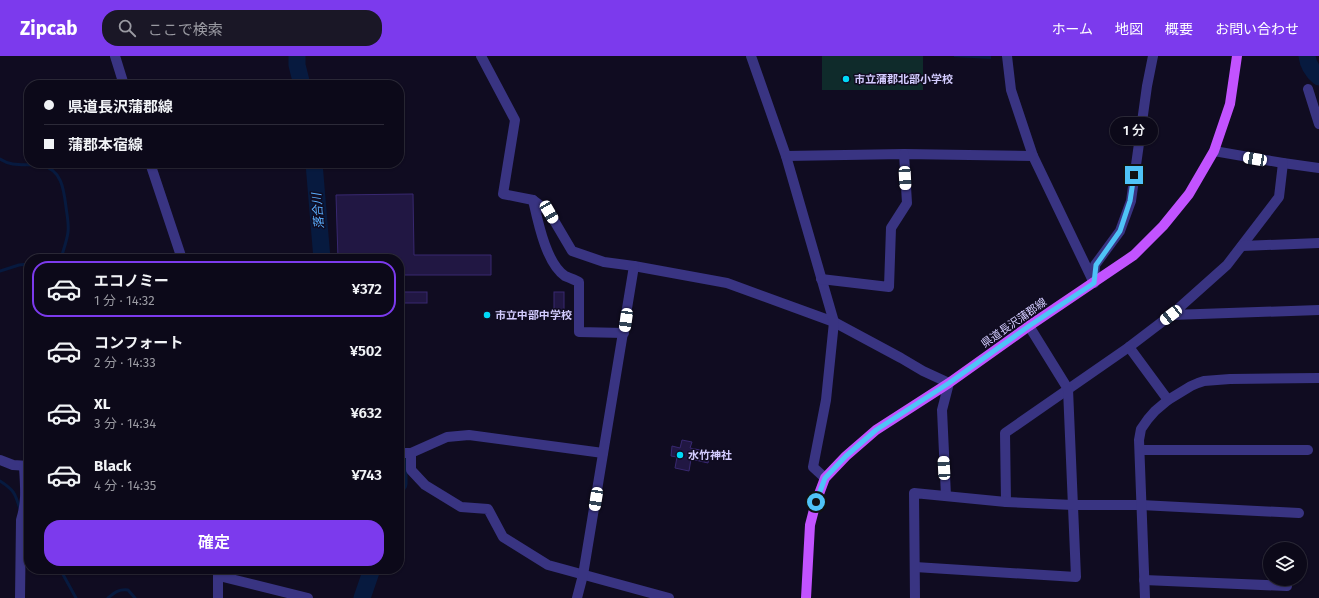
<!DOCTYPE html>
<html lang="ja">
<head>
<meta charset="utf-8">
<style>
  body { margin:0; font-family:"Fira Sans","Noto Sans JP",sans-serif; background:#1a1726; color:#f1f3f6; height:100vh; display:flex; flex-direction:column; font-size:15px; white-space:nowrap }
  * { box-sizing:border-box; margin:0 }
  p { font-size:13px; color:#9a9aa2 }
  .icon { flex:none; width:22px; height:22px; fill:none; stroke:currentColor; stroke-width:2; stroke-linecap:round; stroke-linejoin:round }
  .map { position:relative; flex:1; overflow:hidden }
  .panel { position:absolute; left:24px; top:198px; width:380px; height:320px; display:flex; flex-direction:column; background:#0c0919; border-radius:16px; box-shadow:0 1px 3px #0004,0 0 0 1px #2c2a38 }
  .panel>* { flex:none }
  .top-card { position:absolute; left:24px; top:24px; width:380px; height:88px; border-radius:16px; box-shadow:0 1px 3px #0004,0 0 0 1px #2c2a38; display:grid; align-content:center; height:88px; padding:0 20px; background:#0c0919 }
  .tools { position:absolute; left:1263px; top:486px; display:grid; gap:8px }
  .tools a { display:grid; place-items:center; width:44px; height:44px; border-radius:50%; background:#0c0919; box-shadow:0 1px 3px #0004,0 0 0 1px #2c2a38; font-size:20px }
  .end { position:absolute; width:18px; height:18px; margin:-9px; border:5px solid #4fc3f7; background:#111; box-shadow:0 0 0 2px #111 }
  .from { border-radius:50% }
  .bubble { position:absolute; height:28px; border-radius:14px; background:#0c0919; box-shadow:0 1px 3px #0004,0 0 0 1px #2c2a38; font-size:13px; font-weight:600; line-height:28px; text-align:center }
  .car { position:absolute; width:12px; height:24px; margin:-12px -6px; border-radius:5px; box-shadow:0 0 3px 1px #0007; background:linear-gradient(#fff 24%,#345 0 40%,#fff 0 76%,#345 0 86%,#fff 0) }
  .top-card b { display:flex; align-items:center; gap:14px; height:38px; font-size:15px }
  .top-card b+b { border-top:1px solid #2c2a38 }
  .top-card i { width:10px; height:10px; background:#f1f3f6 }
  ul { padding:7px 0 0; list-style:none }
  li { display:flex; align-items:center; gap:12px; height:56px; margin:0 8px 6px; padding:0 12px; border:2px solid transparent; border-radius:16px }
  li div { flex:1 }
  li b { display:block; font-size:15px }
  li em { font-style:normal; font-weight:600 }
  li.selected { border-color:#7c3aed }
  li>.icon { width:36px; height:36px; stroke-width:1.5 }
  .primary-button { display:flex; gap:8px; margin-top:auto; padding:8px 20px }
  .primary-button a { flex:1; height:46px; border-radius:16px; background:#7c3aed; color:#fff; font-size:16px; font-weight:600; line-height:46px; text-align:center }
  header { display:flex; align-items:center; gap:24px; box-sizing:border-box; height:56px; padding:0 20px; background:#7c3aed; color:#fff }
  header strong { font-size:19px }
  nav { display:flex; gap:22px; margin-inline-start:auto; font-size:14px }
  .search { width:280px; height:36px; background:#1a1726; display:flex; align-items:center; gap:10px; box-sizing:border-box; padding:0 14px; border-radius:16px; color:#9a9aa2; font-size:15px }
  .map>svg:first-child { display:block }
  .green { fill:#0f2b2b }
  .water { fill:#071a3f }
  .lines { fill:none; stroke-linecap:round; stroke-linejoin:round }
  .stream { stroke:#071a3f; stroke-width:3 }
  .river { stroke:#071a3f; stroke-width:17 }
  .building { fill:#211743; stroke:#382870 }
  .minor { stroke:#393482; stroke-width:10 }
  .major { stroke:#c253ff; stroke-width:10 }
  .route { stroke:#4fc3f7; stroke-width:5 }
  .poi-dot { fill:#00d9f7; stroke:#100c21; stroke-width:1.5 }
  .labels { text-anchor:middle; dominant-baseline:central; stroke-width:3; stroke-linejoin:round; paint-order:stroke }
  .poi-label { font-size:11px; font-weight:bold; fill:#d3ccff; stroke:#100c21; text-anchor:start }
  .street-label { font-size:11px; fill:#d3ccff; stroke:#100c21 }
  .water-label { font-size:12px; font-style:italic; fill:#5aafff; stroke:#100c21 }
</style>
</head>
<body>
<header>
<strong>Zipcab</strong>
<div class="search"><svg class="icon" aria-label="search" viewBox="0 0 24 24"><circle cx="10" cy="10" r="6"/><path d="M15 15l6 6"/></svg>ここで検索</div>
<nav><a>ホーム</a><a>地図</a><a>概要</a><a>お問い合わせ</a></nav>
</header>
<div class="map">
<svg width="1319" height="542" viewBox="0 0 1319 542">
  <rect width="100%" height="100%" fill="#100c21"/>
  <rect class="green" x="822" y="0" width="101" height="34"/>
  <polygon class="water" points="954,0 991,0 991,3 954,1"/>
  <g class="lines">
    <g class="stream">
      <path d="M0 103C13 112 27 107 42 110 62 113 64 135 66 151 67 159 69 168 68 176 67 185 63 194 61 203"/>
      <polyline points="0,215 19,209 29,208"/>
      <path d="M0 425C14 434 15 437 20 453"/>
      <polyline points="24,459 29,465"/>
      <polyline points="60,513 76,542"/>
      <path d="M108 542C115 536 119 533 128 534L135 542"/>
    </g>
    <g class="river">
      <polyline points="297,0 297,9 302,29"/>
      <path d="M1307 0C1308 8 1313 16 1319 21"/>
      <polyline points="314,107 322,203"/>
      <polyline points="399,407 399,428"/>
      <polyline points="362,542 372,513"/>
    </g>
  </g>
  <g class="building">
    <polygon points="413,138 414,199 491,199 491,219 399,219 399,203 338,203 336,139"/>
    <rect x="399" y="236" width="28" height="11"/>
    <rect x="554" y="236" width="10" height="27"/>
    <polygon points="682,384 692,386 690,392 710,396 708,407 691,403 689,415 675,412 677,401 671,400 672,390 680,392"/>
  </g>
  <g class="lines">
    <g class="minor">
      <polyline points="115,0 124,29"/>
      <polyline points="481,0 515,64 503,138 533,144 549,156 572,195 604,206 634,210 727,227 834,266 901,302 923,315 949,327 942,354 946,440"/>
      <polyline points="751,0 786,100 834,266 826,344 813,411 825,422"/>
      <polyline points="1007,0 1011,34 1033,100 1094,227"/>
      <polyline points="1308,33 1319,68"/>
      <polyline points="1214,95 1283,107 1319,112"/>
      <polyline points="786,100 904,98 1033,100"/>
      <polyline points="150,107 182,203"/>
      <polyline points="1283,107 1279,141 1227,209 1171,259 1319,254"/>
      <path d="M533 144C538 166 546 207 565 220 570 222 575 224 579 226V276L624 277"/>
      <polyline points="1242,190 1319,187"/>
      <polyline points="821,223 889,231 891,172 907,147 904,98"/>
      <polyline points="1094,227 1095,209 1120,175 1131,145 1147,30 1153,0"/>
      <polyline points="1129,291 1168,344"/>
      <polyline points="1140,394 1308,394"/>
      <polyline points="399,397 411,397 447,381 469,379 603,397"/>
      <polyline points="411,397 411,414 425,429 461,451 488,453 503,481 548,509 669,542"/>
      <polyline points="0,404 13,409 29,410"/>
      <polyline points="1006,446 1005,377 1129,291 1171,259"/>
      <polyline points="915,511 1076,521 1068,333 1029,270"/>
      <polyline points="219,520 308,542"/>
      <polyline points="1144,524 1287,530"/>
      <path d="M20 542 21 464C27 445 25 430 24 410"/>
      <polyline points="218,542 218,514"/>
      <polyline points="577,542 583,519 634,210"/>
      <polyline points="915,542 914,437 1006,446 1073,449 1141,449 1299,457"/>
      <polyline points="1145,542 1139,384 1141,373 1148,363 1155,355 1168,344 1191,330 1198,327 1204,325 1230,323 1319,322"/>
    </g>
    <polyline class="major" points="806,542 810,469 816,446 825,422 846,400 876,374 949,327 1029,270 1134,199 1163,170 1189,138 1214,95 1230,48 1237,0"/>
  </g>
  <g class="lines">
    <polyline class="route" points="816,446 825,422 846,400 876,374 949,327 1029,270 1094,227 1096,209 1120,175 1130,145 1134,119"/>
  </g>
  <g class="poi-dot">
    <circle cx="846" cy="23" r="4"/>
    <circle cx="487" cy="259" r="4"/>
    <circle cx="680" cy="399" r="4"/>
  </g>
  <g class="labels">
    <g class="poi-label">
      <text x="854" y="23">市立蒲郡北部小学校</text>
      <text x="495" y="259">市立中部中学校</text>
      <text x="688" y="399">水竹神社</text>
    </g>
    <g class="street-label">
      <text transform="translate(1014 267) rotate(-35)">県道長沢蒲郡線</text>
    </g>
    <g class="water-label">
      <text transform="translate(318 155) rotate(-95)">落合川</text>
    </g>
  </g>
</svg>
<div class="tools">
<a><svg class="icon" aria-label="layers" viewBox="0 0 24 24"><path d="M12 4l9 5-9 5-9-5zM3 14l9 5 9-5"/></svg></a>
</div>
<i class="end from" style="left:816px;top:446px"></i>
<i class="end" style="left:1134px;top:119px"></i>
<div class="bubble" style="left:1110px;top:61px;width:48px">1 分</div>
<i class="car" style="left:1255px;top:103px;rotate:280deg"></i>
<i class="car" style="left:905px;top:122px;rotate:177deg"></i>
<i class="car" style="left:549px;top:156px;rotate:150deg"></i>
<i class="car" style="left:1171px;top:259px;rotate:232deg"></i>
<i class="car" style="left:626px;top:264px;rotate:188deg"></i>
<i class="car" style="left:944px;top:412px;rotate:357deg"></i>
<i class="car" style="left:596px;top:443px;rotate:189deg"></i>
<div class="top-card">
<b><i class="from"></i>県道長沢蒲郡線</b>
<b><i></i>蒲郡本宿線</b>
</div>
<section class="panel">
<ul>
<li class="selected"><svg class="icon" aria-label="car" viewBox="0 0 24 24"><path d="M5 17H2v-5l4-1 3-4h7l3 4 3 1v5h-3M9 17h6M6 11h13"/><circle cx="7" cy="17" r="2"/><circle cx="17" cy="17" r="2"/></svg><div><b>エコノミー</b><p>1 分 · 14:32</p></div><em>¥372</em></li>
<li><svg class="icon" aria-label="car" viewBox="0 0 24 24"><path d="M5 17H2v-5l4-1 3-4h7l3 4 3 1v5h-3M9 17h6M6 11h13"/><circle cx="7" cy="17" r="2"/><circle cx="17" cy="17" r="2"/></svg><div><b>コンフォート</b><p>2 分 · 14:33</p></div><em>¥502</em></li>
<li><svg class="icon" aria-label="car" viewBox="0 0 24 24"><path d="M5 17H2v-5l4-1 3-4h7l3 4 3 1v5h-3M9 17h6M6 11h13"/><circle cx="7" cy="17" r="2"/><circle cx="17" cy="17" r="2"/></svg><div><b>XL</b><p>3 分 · 14:34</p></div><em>¥632</em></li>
<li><svg class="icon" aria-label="car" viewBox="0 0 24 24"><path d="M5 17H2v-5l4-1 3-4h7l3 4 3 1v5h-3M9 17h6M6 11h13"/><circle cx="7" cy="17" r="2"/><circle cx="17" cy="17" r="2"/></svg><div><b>Black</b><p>4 分 · 14:35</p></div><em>¥743</em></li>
</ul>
<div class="primary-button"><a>確定</a></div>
</section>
</div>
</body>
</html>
